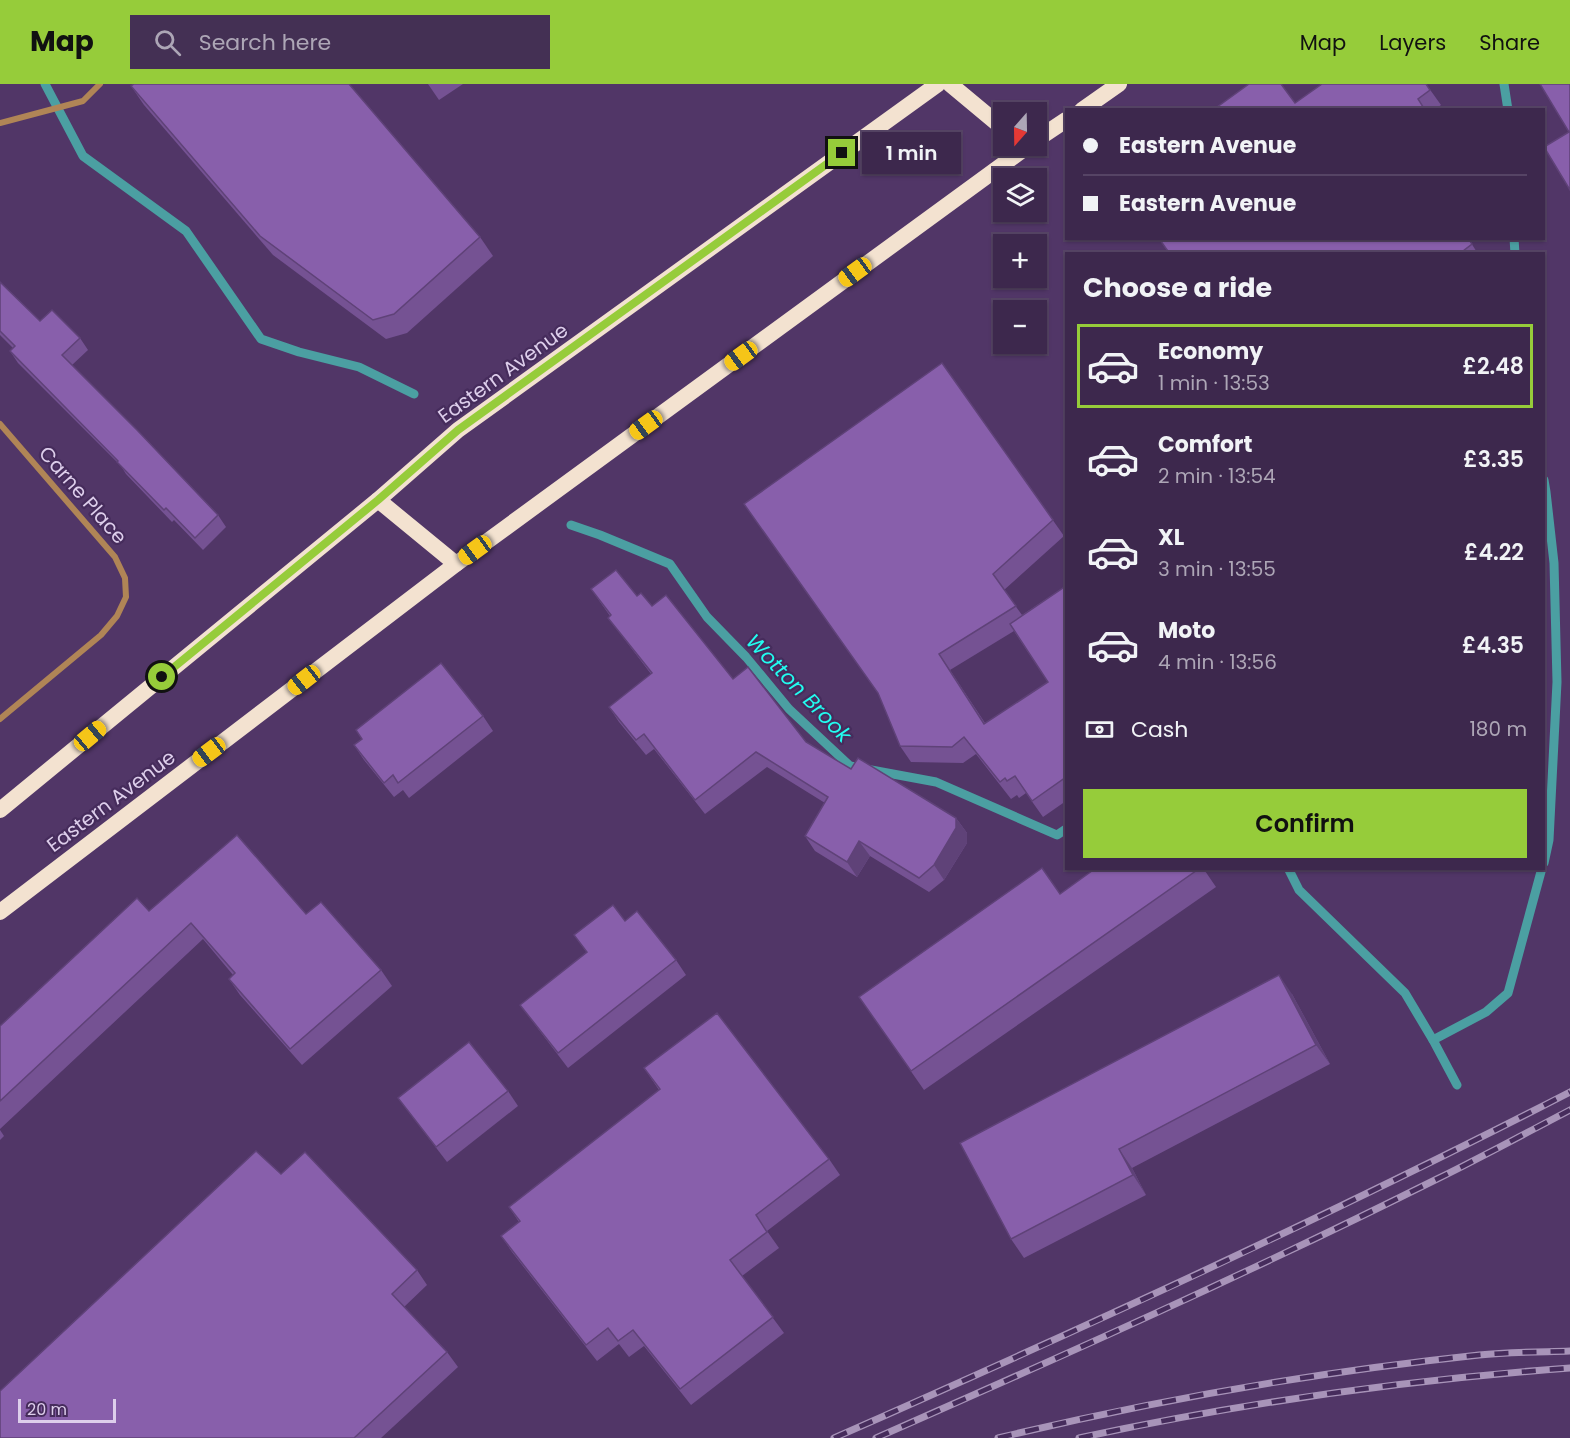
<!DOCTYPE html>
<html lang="en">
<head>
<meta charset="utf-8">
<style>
  body { margin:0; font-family:Poppins,sans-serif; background:#443054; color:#f1f3f6; height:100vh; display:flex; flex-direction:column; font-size:22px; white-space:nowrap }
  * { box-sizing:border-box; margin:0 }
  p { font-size:20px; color:#ada6b6 }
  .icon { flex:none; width:33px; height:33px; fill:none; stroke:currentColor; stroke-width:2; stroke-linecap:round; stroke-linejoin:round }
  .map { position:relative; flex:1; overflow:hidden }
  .panel { position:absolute; left:1065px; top:168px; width:480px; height:618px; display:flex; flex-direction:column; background:#3d284d; border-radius:0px; box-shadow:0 2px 4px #0004,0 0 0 2px #564465 }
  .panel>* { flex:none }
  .hud { position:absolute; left:1065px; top:24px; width:480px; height:132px; border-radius:0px; box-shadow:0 2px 4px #0004,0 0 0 2px #564465; display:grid; align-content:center; height:132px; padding:0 18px; background:#3d284d }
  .needle { width:39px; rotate:200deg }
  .tools { position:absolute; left:993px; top:18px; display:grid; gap:12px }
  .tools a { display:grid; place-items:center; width:54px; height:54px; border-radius:0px; background:#3d284d; box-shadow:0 2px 4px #0004,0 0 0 2px #564465; font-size:30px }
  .scale { position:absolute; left:18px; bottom:15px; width:98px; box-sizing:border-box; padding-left:6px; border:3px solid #ddceeb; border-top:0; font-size:16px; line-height:21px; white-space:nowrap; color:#ddceeb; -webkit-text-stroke:4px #462c5c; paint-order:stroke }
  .end { position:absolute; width:27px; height:27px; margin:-14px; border:8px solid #96cc3a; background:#111; box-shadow:0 0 0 3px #111 }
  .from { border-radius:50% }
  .bubble { position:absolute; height:42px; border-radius:0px; background:#3d284d; box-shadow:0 2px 4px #0004,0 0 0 2px #564465; font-size:20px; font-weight:600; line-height:42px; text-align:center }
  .car { position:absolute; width:18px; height:36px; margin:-18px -9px; border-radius:8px; box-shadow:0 0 4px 2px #0007; background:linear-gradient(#f5c518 24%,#345 0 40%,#f5c518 0 76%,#345 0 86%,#f5c518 0) }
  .hud b { display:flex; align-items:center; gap:21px; height:57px; font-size:22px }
  .hud b+b { border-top:2px solid #564465 }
  .hud i { width:15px; height:15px; background:#f1f3f6 }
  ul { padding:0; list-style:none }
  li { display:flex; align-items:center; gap:18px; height:84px; margin:0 12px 9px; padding:0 6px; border:3px solid transparent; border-radius:0px }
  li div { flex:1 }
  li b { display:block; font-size:22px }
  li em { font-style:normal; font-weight:600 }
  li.current { border-color:#96cc3a }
  li>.icon { width:54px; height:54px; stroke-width:1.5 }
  h2 { padding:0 18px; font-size:27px; line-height:72px }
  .pay { display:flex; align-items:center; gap:15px; height:66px; padding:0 18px; font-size:22px }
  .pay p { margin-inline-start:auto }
  .button { display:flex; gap:12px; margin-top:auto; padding:12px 18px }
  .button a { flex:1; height:69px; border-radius:0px; background:#96cc3a; color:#111; font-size:24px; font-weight:600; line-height:69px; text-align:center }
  header { display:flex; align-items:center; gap:36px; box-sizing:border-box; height:84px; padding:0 30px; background:#96cc3a; color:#111 }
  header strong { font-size:28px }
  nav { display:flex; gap:33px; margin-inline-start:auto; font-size:21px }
  .search { width:420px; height:54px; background:#443054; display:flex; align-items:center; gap:15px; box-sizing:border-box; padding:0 21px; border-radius:0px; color:#ada6b6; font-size:22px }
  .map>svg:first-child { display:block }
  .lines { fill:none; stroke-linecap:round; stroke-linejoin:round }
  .stream { stroke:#4b9fa2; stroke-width:9 }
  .minor { stroke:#b08556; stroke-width:6 }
  .trunk { stroke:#f3e2d0; stroke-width:16 }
  .rail-casing { stroke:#a894b9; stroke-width:7 }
  .rail { stroke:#462c5c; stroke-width:4.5; stroke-dasharray:14; stroke-linecap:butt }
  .wall { fill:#755293; fill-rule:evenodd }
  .shaded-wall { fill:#5f4278 }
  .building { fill:#885fab; stroke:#5f4278; stroke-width:1.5 }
  .route { stroke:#96cc3a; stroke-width:8 }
  .labels { text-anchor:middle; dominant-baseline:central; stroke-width:4.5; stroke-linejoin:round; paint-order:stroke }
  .street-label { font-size:20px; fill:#ddceeb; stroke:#462c5c }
  .water-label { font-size:21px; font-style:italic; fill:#22fdf0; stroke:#462c5c }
</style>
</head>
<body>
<header>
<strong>Map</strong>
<div class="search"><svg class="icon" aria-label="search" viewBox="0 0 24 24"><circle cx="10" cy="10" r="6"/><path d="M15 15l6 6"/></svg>Search here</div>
<nav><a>Map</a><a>Layers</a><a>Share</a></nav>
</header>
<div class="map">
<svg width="1570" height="1354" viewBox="0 0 1570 1354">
  <rect width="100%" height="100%" fill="#513667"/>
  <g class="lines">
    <g class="stream">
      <polyline points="45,0 83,72 186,147 261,255 299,268 359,283 414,310"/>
      <polyline points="1504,0 1508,26"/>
      <polyline points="1514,154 1515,170"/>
      <polyline points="1544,396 1546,408 1554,479 1557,598 1549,756 1544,779"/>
      <polyline points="571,441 600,451 670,480 707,533 746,573 789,625 850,682 936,698 1057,751 1066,745"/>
      <polyline points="1288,784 1299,806 1405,909 1433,956 1457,1001"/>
      <polyline points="1433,956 1486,928 1508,909 1542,784"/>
    </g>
    <g class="minor">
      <polyline points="0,39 83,17 100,0"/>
      <polyline points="0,340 115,473 125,494 126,513 117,532 101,551 0,635"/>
    </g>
    <g class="trunk">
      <polyline points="950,0 1004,45"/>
      <polyline points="1082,26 1119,0"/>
      <polyline points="1036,56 1066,36"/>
      <polyline points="378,416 456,480"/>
      <polyline points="0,726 378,416 458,346 938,0"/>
      <polyline points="0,828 456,480 1028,62"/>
    </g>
    <defs>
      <g id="rail">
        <path d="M834 1354C1082 1245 1329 1132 1570 1008"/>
        <path d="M876 1354C1065 1271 1253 1187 1437 1095 1482 1073 1526 1049 1570 1026"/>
        <path d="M998 1354C1156 1316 1317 1288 1479 1271 1509 1268 1540 1268 1570 1267"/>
        <path d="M1079 1354C1241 1319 1405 1296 1570 1284"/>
      </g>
    </defs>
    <use href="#rail" class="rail-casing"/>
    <use href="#rail" class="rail"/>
  </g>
  <g class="wall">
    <polygon points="428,0 463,0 439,16"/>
    <polygon points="1426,0 1441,21 1434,26 1213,26 1295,19"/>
    <polygon points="131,2 480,153 493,172 407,249 386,255 273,171 144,21"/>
    <polygon points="1468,154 1478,170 1169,170"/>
    <polygon points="0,198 40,237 80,254 88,266 72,281 218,431 226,443 203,466 174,436 172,438 126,390 121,382 18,279 10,267 13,264 0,251"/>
    <path d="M942 279 1064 452 1004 506 1022 531 1066 502V717L1043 733 1026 709 1019 714 1017 711 1011 715 976 670 963 679 911 678 900 662ZM1014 547 1048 598 985 639 950 586Z"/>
    <polygon points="591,505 637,512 652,522 733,595 806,658 851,685 956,734 967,749 967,759 944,796 929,808 870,772 857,793 815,767 805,752 825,719 767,683 705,730 654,665 646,671 619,638 609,623 651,590 619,548 608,534 610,532"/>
    <polygon points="483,632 493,647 409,714 403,706 394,713 364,676 354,661 362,655 356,646"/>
    <polygon points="1096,784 1203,784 1216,803 924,1006 859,913 1060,810"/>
    <polygon points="149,827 381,886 392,902 302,981 240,911 229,895 233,891 203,855 0,1045 0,942"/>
    <polygon points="625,837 676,876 686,891 568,984 520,921 587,869 574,851"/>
    <polygon points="1292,910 1330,980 1132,1084 1146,1111 1024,1174 1011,1155"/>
    <polygon points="644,984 829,1075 840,1091 767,1147 779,1164 742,1192 784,1249 691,1321 644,1262 629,1273 619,1260 597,1277 512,1168 501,1152 519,1138 509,1123 659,1006"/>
    <polygon points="508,1007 518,1022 447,1078 398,1014"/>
    <polygon points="0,1046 4,1052 0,1056"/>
    <polygon points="281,1090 417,1186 427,1201 404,1223 447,1268 458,1283 381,1354 0,1354"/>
  </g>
  <g class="shaded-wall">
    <polygon points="939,570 950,586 995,656 984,640"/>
    <polygon points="956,734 967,749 967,759 944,796 934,781"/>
    <polygon points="859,757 870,772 857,793 847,778"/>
    <polygon points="1279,891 1292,910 1330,980 1316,961"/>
    <polygon points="1119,1065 1132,1084 1146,1111 1133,1091"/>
  </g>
  <g class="building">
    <polygon points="134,0 349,0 480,153 394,230 373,236 260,152 131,2"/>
    <polygon points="1249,0 1281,0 1295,19 1322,0 1426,0 1430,6 1418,15 1425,26 1213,26"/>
    <polygon points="1540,0 1570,0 1570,106 1544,63 1569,48"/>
    <polygon points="1163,154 1468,154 1472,160 1459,170 1170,170 1160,156"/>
    <polygon points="0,198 40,237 52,226 80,254 62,271 137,346 218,431 195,454 166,424 164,426 117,378 118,377 10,267 15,262 0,247"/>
    <polygon points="942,279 1053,436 993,490 1016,522 939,570 984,640 1048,598 1010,540 1066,502 1066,693 1032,717 1015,692 1007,697 1005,694 1000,698 964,653 952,663 900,662 878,609 744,420"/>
    <polygon points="616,486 637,512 641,509 652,522 666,511 733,595 748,583 806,658 851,685 858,674 956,734 956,744 934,781 919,794 859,757 847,778 805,752 828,713 756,668 695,716 644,650 636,656 609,623 652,589 608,534 611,531 591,505"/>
    <polygon points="441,579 483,632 398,699 393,691 384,699 354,661 362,655 356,646"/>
    <polygon points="237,751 306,830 321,818 381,886 290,965 229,895 235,889 191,839 0,1017 0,942 137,814 149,827"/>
    <polygon points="1042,784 1060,810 1096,784 1200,784 911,987 859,913"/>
    <polygon points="613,821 625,837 637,827 676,876 558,969 520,921 587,868 574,851"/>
    <polygon points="1279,891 1316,961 1119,1065 1133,1091 1011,1155 960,1059"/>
    <polygon points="717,929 829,1075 756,1131 767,1148 730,1176 773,1233 680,1305 633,1246 618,1257 608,1244 586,1261 501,1152 520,1137 509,1123 660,1005 644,984"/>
    <polygon points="469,958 508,1007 436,1063 398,1014"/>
    <polygon points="256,1067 281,1090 305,1068 417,1186 392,1210 447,1268 354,1354 0,1354 0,1307"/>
  </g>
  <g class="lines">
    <polyline class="route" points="162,593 378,416 458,346 842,69"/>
  </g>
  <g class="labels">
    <g class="street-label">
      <text transform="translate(503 289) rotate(-36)">Eastern Avenue</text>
      <text transform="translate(83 411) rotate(49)">Carne Place</text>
      <text transform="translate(111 717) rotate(-37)">Eastern Avenue</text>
    </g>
    <g class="water-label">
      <text transform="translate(799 604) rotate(46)">Wotton Brook</text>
    </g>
  </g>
</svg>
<div class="tools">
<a><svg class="needle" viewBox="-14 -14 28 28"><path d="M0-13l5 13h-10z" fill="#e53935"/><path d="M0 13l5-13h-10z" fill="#ada6b6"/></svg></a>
<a><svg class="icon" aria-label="layers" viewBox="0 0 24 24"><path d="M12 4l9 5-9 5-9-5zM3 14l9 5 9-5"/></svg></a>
<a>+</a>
<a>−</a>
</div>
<div class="scale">20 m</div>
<i class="end from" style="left:162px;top:593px"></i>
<i class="end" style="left:842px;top:69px"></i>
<div class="bubble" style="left:862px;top:48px;width:99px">1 min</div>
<i class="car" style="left:855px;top:188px;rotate:234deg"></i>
<i class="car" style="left:741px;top:272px;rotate:234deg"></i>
<i class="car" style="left:646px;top:341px;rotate:234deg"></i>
<i class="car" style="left:475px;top:466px;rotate:234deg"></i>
<i class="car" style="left:304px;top:596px;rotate:232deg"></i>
<i class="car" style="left:90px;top:652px;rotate:50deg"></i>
<i class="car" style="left:209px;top:668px;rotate:233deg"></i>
<div class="hud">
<b><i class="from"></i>Eastern Avenue</b>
<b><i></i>Eastern Avenue</b>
</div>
<section class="panel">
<h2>Choose a ride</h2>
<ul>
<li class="current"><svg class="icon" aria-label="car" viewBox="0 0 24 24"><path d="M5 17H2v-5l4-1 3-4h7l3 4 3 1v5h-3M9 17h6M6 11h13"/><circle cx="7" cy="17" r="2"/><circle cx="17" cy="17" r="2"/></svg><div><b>Economy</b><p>1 min · 13:53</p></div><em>£2.48</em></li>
<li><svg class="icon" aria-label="car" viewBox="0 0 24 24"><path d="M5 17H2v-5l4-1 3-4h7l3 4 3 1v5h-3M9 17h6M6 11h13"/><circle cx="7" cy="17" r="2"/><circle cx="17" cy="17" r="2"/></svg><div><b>Comfort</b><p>2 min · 13:54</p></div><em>£3.35</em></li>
<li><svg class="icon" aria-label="car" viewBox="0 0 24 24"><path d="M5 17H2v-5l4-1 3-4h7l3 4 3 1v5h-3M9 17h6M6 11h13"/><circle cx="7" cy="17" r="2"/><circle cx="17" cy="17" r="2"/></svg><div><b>XL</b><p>3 min · 13:55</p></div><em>£4.22</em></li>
<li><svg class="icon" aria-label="car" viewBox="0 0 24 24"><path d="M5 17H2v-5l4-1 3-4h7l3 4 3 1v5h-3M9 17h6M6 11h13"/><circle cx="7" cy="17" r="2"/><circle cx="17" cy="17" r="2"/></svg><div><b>Moto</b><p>4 min · 13:56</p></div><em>£4.35</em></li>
</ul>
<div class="pay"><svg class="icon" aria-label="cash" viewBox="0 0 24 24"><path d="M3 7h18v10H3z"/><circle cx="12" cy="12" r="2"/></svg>Cash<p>180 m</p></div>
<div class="button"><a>Confirm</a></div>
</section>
</div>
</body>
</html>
